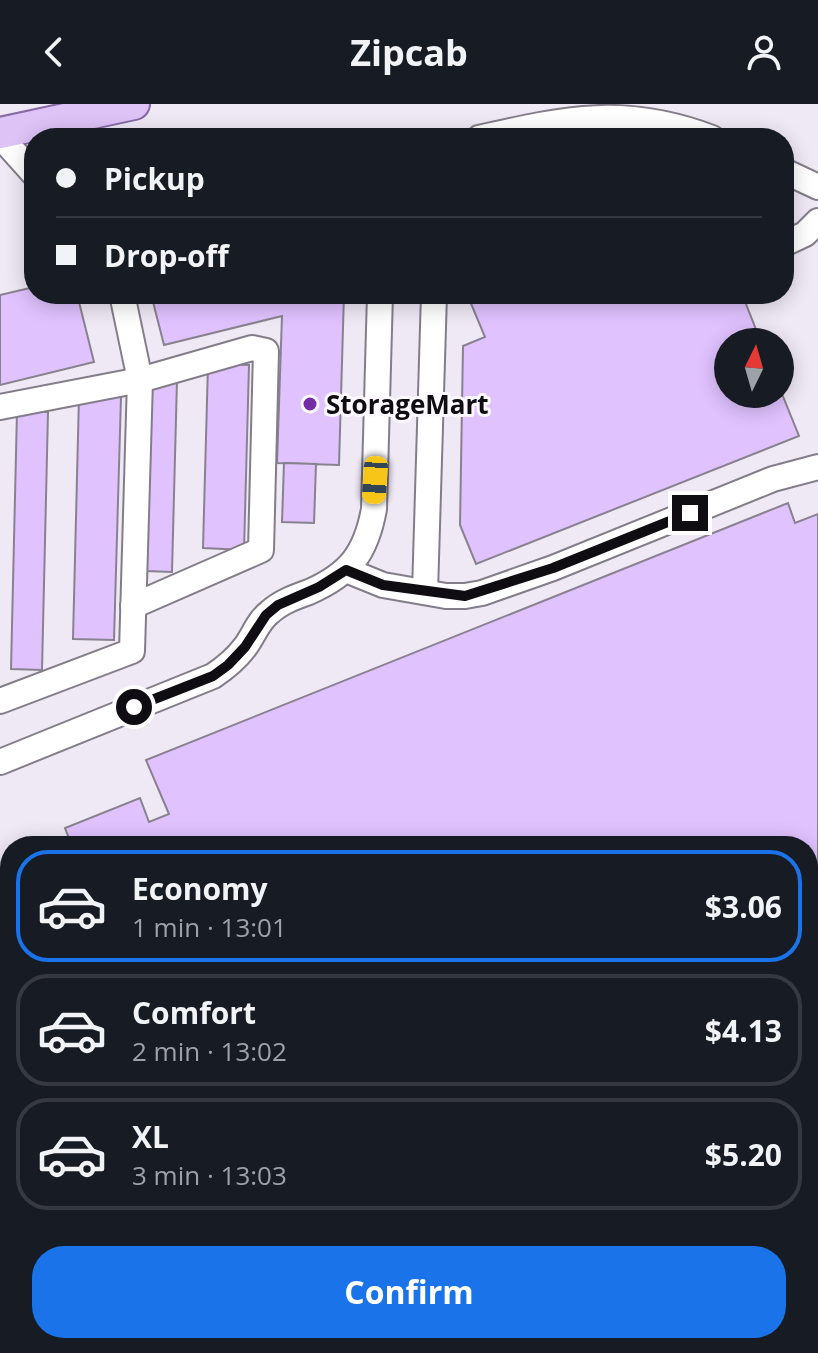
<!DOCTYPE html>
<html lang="en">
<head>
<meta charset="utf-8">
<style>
  body { margin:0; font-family:"Open Sans",sans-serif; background:#20242c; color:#f1f3f6; height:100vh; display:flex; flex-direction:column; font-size:30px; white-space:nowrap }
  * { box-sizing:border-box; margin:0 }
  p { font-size:26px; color:#9ea1a6 }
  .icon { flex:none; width:44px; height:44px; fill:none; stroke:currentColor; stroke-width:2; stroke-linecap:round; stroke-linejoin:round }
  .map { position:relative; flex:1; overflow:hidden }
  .side { position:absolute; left:0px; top:732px; width:818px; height:518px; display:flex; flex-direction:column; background:#171b24; border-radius:32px 32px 0 0; box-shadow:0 4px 20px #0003 }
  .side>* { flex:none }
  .guide { position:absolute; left:24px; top:24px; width:770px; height:176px; border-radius:32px; box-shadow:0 4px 20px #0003; display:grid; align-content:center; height:176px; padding:0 32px; background:#171b24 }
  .needle { width:52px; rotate:5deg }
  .controls { position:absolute; left:714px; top:224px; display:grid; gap:16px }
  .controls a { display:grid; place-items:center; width:80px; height:80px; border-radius:50%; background:#171b24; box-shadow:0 4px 20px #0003; font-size:40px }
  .end { position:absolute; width:36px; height:36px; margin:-18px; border:10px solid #0f0d11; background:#fff; box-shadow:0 0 0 4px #fff }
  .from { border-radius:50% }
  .car { position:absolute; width:24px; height:48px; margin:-24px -12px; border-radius:10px; box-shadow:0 0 6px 2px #0007; background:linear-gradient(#f5c518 24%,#345 0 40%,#f5c518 0 76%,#345 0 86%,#f5c518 0) }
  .guide b { display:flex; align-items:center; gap:28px; height:76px; font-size:30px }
  .guide b+b { border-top:2px solid #363941 }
  .guide i { width:20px; height:20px; background:#f1f3f6 }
  ul { padding:14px 0 0; list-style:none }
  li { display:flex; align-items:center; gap:24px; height:112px; margin:0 16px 12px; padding:0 16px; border:4px solid #363941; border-radius:32px }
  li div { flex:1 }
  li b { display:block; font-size:30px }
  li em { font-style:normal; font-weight:700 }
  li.selected { border-color:#1a73e8 }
  li>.icon { width:72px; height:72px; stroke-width:1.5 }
  .action { display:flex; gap:16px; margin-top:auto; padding:16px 32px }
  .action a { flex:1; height:92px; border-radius:32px; background:#1a73e8; color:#fff; font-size:32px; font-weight:700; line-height:92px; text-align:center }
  header { display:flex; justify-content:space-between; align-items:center; height:104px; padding:0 32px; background:#171b24; font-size:36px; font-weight:700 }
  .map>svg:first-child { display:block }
  .green { fill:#e8d5fc }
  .building { fill:#e0c2ff; stroke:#88828e; stroke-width:2 }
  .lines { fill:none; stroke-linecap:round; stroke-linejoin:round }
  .minor-casing { stroke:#837d89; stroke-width:28 }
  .major-casing { stroke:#8769a3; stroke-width:34 }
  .highway-casing { stroke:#8769a3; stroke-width:38 }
  .minor { stroke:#fff; stroke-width:24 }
  .major { stroke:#dec3f7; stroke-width:30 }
  .highway { stroke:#c89bf2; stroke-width:34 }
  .route { stroke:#0f0d11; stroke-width:10 }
  .poi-dot { fill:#722ea2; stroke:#fbf8fe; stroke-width:3 }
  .labels { text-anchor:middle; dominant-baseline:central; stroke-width:6; stroke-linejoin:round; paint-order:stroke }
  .poi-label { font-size:26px; font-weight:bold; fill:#0f0d11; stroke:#fbf8fe; text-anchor:start }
</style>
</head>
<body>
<header><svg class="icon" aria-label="back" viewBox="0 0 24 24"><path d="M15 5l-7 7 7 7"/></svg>Zipcab<svg class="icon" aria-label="person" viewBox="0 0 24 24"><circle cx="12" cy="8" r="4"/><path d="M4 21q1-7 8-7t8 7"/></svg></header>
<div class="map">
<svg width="818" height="1249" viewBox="0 0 818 1249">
  <rect width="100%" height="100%" fill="#efe9f6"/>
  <polygon class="green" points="216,1240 453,1240 436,1249 200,1249"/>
  <g class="building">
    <polygon points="34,183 34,190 77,190 94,258 0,281 0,191"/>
    <polygon points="151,190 344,190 339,361 277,359 282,212 164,241"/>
    <polygon points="467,190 742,190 761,238 728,238 728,290 780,290 780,285 799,332 476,460 460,421 463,242 485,233"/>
    <polygon points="208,260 249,261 244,446 203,444"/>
    <polygon points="152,275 177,276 172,468 146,467"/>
    <polygon points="79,292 121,293 114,536 73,535"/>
    <polygon points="17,307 48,308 42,566 11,565"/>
    <polygon points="284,359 316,360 314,419 282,418"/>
    <polygon points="788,399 795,419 818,410 818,792 808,796 808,742 72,742 65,724 140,694 149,718 169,710 146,656"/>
  </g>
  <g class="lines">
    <defs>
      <g id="minor">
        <polyline points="0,32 34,70"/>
        <path d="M479 34C567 14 625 1 712 34"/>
        <polyline points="784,67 818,83"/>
        <polyline points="784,140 805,130 818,117"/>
        <polyline points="0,303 140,276 252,244 266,247 261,446 133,502"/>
        <polyline points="346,466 383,481 446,492 465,492 482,489 553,464 773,375 818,363"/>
        <polyline points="425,488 434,190"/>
        <polyline points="0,597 132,547 140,276 122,190"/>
        <path d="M0 658 213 572C225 564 236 555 245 543 254 531 258 517 270 508 281 498 295 493 309 488 350 470 366 449 374 405L380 190"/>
        <polyline points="0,958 4,967 10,973"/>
      </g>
      <polyline id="major" points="0,29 134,0"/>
      <g id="highway">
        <polyline points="808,1022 818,1018"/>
        <polyline points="808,1075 818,1069"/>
        <polyline points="808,1160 818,1155"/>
        <polyline points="162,1249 178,1240"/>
        <polyline points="489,1249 505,1240"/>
        <polyline points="648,1249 664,1240"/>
      </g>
    </defs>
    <use href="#minor" class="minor-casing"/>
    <use href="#major" class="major-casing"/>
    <use href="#highway" class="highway-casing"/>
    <use href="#minor" class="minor"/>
    <use href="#major" class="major"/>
    <use href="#highway" class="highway"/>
  </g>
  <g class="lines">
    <polyline class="route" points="134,603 213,572 228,561 245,543 266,511 278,501 319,483 346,466 383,481 465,492 553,464 690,409"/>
  </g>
  <circle class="poi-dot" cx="310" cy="300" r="8"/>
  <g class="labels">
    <g class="poi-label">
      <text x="326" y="300">StorageMart</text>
    </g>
  </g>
</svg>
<div class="controls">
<a><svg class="needle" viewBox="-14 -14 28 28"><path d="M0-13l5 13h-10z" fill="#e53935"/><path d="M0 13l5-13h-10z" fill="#9ea1a6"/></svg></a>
</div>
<i class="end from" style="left:134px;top:603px"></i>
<i class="end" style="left:690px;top:409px"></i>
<i class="car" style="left:375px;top:376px;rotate:184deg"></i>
<div class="guide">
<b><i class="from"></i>Pickup</b>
<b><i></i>Drop-off</b>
</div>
<section class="side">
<ul>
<li class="selected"><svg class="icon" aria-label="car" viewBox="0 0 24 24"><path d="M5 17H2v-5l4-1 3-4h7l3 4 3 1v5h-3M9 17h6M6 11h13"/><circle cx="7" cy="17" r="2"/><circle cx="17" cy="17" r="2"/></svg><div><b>Economy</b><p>1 min · 13:01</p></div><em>$3.06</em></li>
<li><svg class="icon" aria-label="car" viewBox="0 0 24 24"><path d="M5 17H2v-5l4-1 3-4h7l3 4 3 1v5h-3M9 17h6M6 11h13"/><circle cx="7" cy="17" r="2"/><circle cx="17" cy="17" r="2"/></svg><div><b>Comfort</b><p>2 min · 13:02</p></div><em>$4.13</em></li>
<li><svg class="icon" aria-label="car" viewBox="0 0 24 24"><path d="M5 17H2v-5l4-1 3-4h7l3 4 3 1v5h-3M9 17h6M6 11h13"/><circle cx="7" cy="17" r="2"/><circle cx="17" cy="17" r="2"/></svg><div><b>XL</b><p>3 min · 13:03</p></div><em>$5.20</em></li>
</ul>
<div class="action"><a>Confirm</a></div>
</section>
</div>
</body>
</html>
